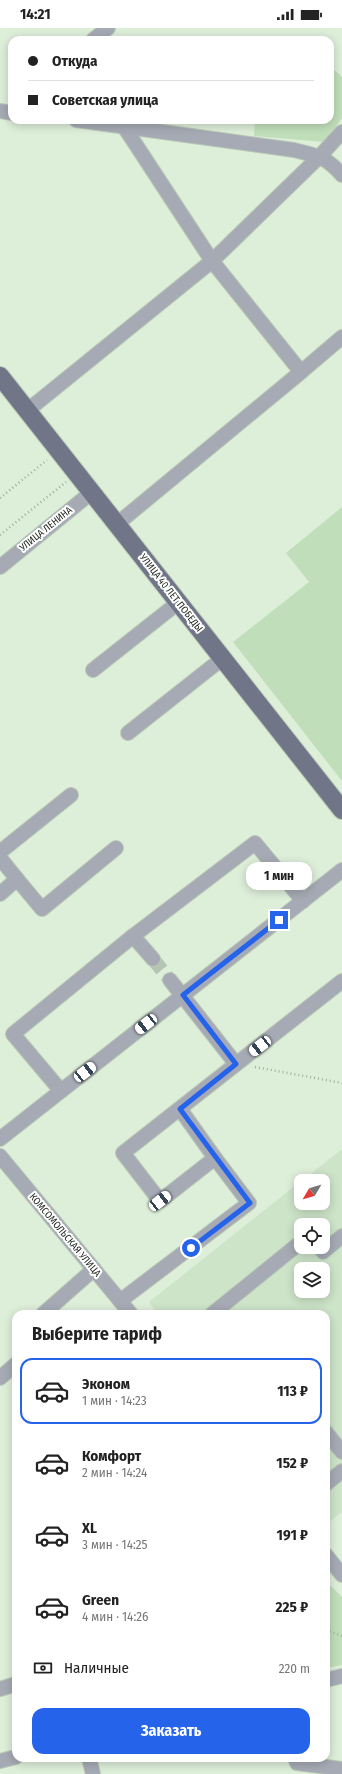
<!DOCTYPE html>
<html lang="ru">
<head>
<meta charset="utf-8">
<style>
  body { margin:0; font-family:"Fira Sans Condensed",sans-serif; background:#f6f6f6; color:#222; height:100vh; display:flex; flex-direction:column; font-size:15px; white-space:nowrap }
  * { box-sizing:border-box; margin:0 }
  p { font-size:13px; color:#767676 }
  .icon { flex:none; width:22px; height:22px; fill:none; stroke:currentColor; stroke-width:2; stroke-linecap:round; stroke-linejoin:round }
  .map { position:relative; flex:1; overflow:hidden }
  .panel { position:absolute; left:12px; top:1282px; width:318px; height:452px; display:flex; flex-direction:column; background:#fff; border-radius:12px; box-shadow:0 2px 10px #0003 }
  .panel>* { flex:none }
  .guide { position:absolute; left:8px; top:8px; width:326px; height:88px; border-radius:12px; box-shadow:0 2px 10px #0003; display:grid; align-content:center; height:88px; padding:0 20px; background:#fff }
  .needle { width:26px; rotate:232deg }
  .fabs { position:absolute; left:294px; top:1146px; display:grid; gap:8px }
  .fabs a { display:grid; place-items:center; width:36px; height:36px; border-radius:8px; background:#fff; box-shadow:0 2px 10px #0003; font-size:20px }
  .end { position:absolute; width:18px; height:18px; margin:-9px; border:5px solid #2563eb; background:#fff; box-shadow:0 0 0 2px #fff }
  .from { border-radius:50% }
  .bubble { position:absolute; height:28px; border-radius:12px; background:#fff; box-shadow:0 2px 10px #0003; font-size:13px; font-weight:700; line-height:28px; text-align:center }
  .car { position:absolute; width:12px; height:24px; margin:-12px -6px; border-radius:5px; box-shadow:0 0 3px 1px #0007; background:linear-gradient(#fff 24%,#345 0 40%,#fff 0 76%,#345 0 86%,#fff 0) }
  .guide b { display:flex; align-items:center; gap:14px; height:38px; font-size:15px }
  .guide b+b { border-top:1px solid #e0e0e0 }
  .guide i { width:10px; height:10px; background:#222 }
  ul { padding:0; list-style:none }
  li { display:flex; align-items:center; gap:12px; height:66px; margin:0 8px 6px; padding:0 12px; border:2px solid transparent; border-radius:12px }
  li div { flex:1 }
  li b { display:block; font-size:15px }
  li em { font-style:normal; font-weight:700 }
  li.current { border-color:#2563eb }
  li>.icon { width:36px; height:36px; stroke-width:1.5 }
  h2 { padding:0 20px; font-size:18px; line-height:48px }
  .pay { display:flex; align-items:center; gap:10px; height:44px; padding:0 20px; font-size:15px }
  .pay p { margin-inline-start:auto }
  .primary-button { display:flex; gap:8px; margin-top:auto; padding:8px 20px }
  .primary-button a { flex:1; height:46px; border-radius:12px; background:#2563eb; color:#fff; font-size:16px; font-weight:700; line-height:46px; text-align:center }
  .status { display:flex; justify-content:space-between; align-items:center; height:28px; padding:0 20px; background:#fff; direction:ltr }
  .status svg { height:11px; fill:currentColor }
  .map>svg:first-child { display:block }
  .built { fill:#cde4c9; fill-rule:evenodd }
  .green { fill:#c0deba }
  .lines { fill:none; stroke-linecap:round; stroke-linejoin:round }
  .minor-tunnel { stroke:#b6c5b3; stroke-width:14; stroke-dasharray:14 7; stroke-linecap:butt }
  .minor-casing { stroke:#bac9b7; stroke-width:16 }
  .major-casing { stroke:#bac9b7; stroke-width:20 }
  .path { stroke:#a2b09f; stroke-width:2.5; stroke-dasharray:1 3; stroke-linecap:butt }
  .minor { stroke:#a6aab4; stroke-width:14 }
  .major { stroke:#707588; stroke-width:18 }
  .route { stroke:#2563eb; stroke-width:5 }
  .labels { text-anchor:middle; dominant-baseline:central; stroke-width:4; stroke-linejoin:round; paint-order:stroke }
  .street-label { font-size:10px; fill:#1b221a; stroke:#fff }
</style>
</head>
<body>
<div class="status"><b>14:21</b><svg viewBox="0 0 49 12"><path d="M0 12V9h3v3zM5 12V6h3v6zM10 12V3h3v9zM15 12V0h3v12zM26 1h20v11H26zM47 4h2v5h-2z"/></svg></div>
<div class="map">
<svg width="342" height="1746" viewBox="0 0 342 1746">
  <rect width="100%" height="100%" fill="#ddeed9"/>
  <path class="built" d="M342 1121V1484L327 1496 326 1286H158L149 1274 301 1153V1175H323V1153H302ZM301 1197H323V1219H301ZM301 1241H323V1263H301Z"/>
  <g class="green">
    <polygon points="330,38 342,49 342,90 325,114 254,108 255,92 330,92"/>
    <polygon points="342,479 342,753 233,614 309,554 286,525"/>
    <polygon points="326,1553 342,1569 342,1637 326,1640"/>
  </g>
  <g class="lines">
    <polyline class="minor-tunnel" points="153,931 170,952"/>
    <defs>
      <g id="minor">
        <polyline points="93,12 108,0"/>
        <polyline points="0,83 12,85"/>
        <path d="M76 92 294 122C318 128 325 128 342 147"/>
        <polyline points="123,97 212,233 320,128 342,104"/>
        <polyline points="301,344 342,309"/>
        <polyline points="28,382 212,233 301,344 117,496"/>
        <polyline points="0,539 92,464"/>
        <polyline points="93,642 179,574"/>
        <polyline points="128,705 223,630"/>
        <polyline points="0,824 71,767"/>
        <polyline points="0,830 17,851"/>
        <polyline points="0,866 17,851 42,881 116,820"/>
        <polyline points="153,931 133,908 255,815 303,873"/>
        <polyline points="170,952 236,1036"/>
        <polyline points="61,1063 13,1006 133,908"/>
        <polyline points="180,1081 215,1130"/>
        <polyline points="0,1111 342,842"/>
        <polyline points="0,1128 131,1286"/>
        <polyline points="320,1219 323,1224 342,1208"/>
        <polyline points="120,1273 249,1175 215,1130 160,1173 123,1125 342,953"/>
        <polyline points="43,1286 94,1241"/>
        <polyline points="212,1286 301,1214"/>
        <polyline points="0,1350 16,1336"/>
        <polyline points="326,1404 342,1424"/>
        <polyline points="326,1456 342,1443"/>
        <polyline points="326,1527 342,1547"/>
        <polyline points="326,1652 342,1648"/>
        <polyline points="0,1661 16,1656"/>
        <polyline points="89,1730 93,1746"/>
        <polyline points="295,1730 297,1735 342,1741"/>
        <polyline points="0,1733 16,1729"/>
      </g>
      <polyline id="major" points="0,348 342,782"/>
    </defs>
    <use href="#minor" class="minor-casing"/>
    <use href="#major" class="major-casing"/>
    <g class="path">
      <polyline points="0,470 47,432"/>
      <polyline points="0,507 66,454"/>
      <polyline points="255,1039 342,1055"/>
      <polyline points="326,1602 342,1608"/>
    </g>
    <use href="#minor" class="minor"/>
    <use href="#major" class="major"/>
  </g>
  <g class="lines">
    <polyline class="route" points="191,1220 250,1175 180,1081 236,1036 183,967 279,892"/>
  </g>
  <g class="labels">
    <g class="street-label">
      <text transform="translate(46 501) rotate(-39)">УЛИЦА ЛЕНИНА</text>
      <text transform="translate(171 565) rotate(52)">УЛИЦА 40 ЛЕТ ПОБЕДЫ</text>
      <text transform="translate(65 1207) rotate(50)">КОМСОМОЛЬСКАЯ УЛИЦА</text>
    </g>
  </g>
</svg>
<div class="fabs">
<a><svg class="needle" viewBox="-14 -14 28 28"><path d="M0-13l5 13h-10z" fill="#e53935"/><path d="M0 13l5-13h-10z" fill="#767676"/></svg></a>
<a><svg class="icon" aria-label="locate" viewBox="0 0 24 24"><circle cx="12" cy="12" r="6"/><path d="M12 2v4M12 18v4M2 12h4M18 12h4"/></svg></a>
<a><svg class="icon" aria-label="layers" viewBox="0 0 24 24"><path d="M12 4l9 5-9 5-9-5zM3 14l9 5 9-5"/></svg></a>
</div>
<i class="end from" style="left:191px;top:1220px"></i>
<i class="end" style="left:279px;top:892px"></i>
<div class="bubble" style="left:246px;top:834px;width:66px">1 мин</div>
<i class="car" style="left:146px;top:996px;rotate:232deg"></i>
<i class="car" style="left:260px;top:1018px;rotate:232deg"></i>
<i class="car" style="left:85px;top:1044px;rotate:52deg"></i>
<i class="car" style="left:160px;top:1173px;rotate:52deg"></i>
<div class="guide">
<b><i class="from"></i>Откуда</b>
<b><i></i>Советская улица</b>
</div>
<section class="panel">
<h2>Выберите тариф</h2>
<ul>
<li class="current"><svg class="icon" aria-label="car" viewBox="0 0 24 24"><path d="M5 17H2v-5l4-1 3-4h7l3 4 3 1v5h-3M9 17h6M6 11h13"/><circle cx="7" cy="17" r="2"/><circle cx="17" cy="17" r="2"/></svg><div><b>Эконом</b><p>1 мин · 14:23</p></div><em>113 ₽</em></li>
<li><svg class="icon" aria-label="car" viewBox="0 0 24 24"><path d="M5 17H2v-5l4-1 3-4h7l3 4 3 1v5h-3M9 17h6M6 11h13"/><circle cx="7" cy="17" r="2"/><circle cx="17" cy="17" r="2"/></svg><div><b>Комфорт</b><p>2 мин · 14:24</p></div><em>152 ₽</em></li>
<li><svg class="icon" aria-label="car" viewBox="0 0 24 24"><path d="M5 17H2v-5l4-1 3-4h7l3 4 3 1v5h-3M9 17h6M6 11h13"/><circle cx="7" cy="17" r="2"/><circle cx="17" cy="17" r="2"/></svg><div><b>XL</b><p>3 мин · 14:25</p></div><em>191 ₽</em></li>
<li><svg class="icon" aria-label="car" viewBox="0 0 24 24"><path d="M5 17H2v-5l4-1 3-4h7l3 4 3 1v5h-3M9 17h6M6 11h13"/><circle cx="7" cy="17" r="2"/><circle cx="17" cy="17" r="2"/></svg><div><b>Green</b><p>4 мин · 14:26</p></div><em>225 ₽</em></li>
</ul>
<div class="pay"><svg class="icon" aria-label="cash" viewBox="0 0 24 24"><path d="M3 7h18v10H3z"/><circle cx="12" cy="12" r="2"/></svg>Наличные<p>220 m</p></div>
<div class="primary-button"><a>Заказать</a></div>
</section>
</div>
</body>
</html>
